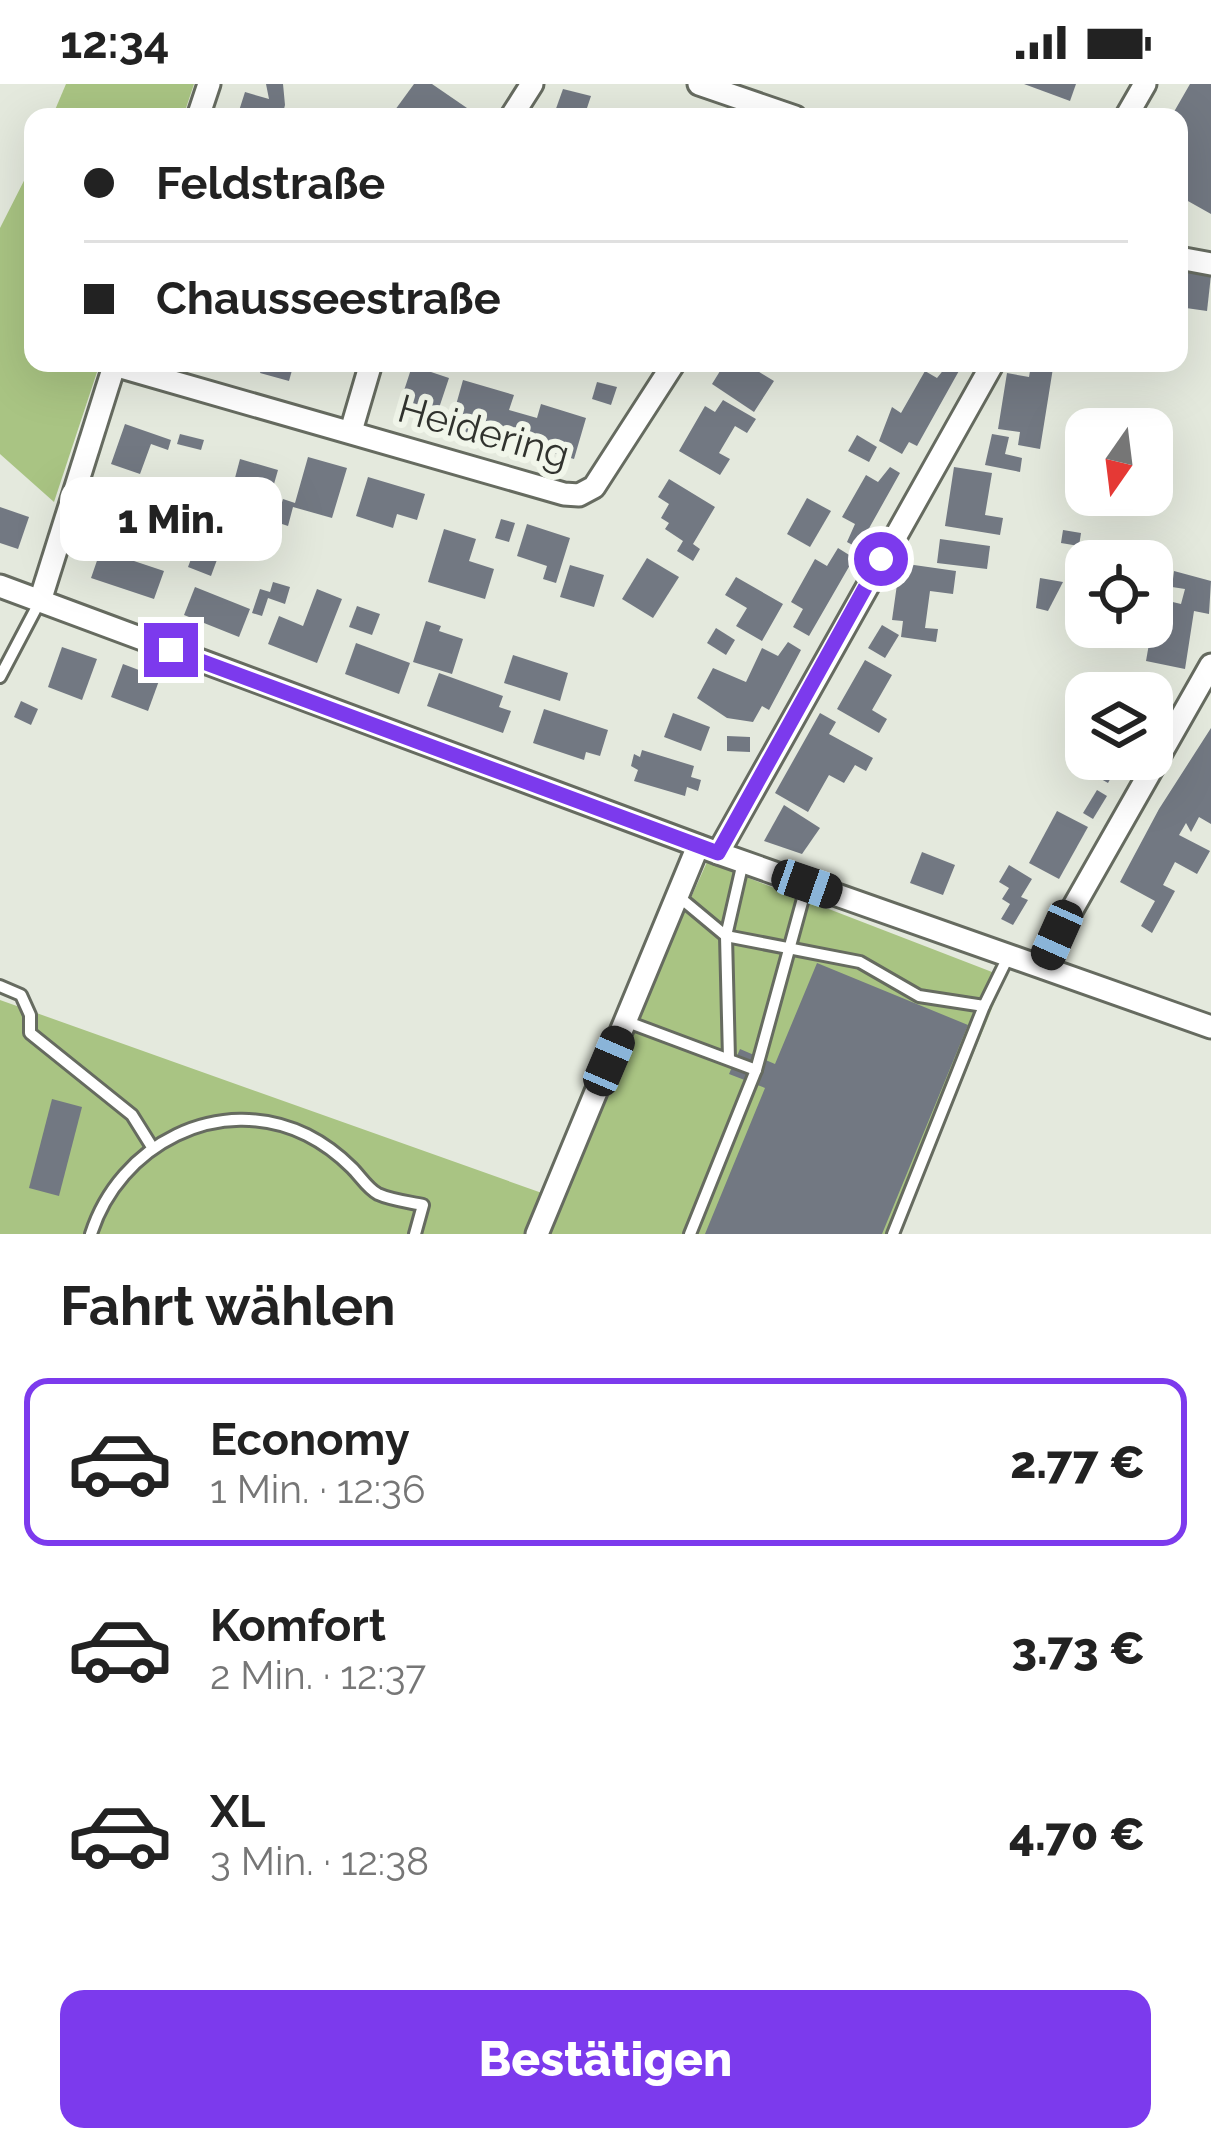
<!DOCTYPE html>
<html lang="de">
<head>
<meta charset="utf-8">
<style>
  body { margin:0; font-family:Raleway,sans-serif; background:#f6f6f6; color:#222; height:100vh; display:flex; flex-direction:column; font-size:45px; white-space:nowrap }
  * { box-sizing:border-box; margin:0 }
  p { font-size:39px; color:#767676 }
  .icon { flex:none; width:66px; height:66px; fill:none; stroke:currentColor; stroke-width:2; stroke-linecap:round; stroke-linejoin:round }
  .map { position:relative; height:1150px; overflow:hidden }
  .panel { display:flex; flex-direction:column; background:#fff; flex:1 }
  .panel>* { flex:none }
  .banner { position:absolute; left:24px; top:24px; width:1164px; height:264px; border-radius:24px; box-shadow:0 12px 48px #0002; display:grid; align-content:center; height:264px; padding:0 60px; background:#fff }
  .needle { width:78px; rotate:194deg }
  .fabs { position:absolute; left:1065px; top:324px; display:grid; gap:24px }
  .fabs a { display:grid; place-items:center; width:108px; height:108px; border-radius:24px; background:#fff; box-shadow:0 12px 48px #0002; font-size:60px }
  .end { position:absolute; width:54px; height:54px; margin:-27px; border:15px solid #7c3aed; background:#fff; box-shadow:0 0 0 6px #fff }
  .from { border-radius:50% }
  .bubble { position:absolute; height:84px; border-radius:24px; background:#fff; box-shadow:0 12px 48px #0002; font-size:39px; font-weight:800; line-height:84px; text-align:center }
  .car { position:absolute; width:36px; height:72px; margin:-36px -18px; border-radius:15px; box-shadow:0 0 9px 3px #0007; background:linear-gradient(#222 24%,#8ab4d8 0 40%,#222 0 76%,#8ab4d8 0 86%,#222 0) }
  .banner b { display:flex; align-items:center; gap:42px; height:114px; font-size:45px }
  .banner b+b { border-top:3px solid #e0e0e0 }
  .banner i { width:30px; height:30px; background:#222 }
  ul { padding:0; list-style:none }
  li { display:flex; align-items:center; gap:36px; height:168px; margin:0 24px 18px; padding:0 36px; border:6px solid transparent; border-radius:24px }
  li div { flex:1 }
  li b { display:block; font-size:45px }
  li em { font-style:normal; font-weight:800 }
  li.current { border-color:#7c3aed }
  li>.icon { width:108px; height:108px; stroke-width:1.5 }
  h2 { padding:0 60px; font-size:54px; line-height:144px }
  .button { display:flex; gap:24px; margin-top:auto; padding:24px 60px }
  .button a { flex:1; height:138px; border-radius:24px; background:#7c3aed; color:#fff; font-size:48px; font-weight:800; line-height:138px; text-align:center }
  .status { display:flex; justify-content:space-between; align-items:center; height:84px; padding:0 60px; background:#fff; direction:ltr }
  .status svg { height:33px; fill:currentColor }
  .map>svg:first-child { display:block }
  .green { fill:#a9c483 }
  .building { fill:#727882 }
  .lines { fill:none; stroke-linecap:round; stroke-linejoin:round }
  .lane-casing { stroke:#666b60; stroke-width:16 }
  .street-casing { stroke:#666b60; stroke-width:27 }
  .lane { stroke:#fff; stroke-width:10 }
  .street { stroke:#fff; stroke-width:21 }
  .route { stroke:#7c3aed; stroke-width:15 }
  .labels { text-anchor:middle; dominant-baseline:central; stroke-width:12; stroke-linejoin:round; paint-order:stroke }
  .street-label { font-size:39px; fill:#31332e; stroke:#f1f6ea }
</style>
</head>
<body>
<div class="status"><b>12:34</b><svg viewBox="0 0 49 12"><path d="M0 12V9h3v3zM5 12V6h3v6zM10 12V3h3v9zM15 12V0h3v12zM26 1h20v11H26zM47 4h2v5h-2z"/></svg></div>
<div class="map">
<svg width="1211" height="1150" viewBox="0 0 1211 1150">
  <rect width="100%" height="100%" fill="#e4e9dd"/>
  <g class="green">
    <polygon points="66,0 194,0 183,33 52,33"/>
    <polygon points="33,79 33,279 100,279 54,418 0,370 0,144"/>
    <polygon points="707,778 1005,893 899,1150 0,1150 0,916 556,1114"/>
  </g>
  <g class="building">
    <polygon points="266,0 283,0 285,21 282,33 237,33 245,8 269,15"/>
    <polygon points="414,0 432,0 467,24 461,33 405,33 395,26"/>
    <polygon points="1024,0 1076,0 1070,17"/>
    <polygon points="1190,0 1211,0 1211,130 1179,112 1179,33 1171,33"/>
    <polygon points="563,5 591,12 584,33 553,33"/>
    <polygon points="1179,186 1211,191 1207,227 1179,223"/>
    <polygon points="263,279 294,279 289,297 260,289"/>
    <polygon points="413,279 434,279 431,288 449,294 436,333 399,322"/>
    <polygon points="725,279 761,279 756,286 774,297 754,328 712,300"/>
    <polygon points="949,279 960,285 917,362 909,358 902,370 879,357 892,323 901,329 925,287 937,294"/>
    <polygon points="1031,281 1053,284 1040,365 1018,361 1020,348 998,345 1007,289 1029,293"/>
    <polygon points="463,296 514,311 509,326 537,334 541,320 586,334 574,375 530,362 531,355 515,350 512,360 501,357 500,361 449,346"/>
    <polygon points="597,298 617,303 611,321 592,315"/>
    <polygon points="723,316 756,335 747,349 735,342 719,369 730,375 720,391 679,367 705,322 715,328"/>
    <polygon points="125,340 171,356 168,366 151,360 140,390 111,380"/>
    <polygon points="180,350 204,356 201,366 177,360"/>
    <polygon points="992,350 1009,353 1005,370 1022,374 1020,388 985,381"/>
    <polygon points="857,351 877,363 869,378 848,367"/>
    <polygon points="308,373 347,384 332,434 293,423 288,442 276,438 283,415 295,419"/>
    <polygon points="240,375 278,386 264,435 227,424"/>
    <polygon points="890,383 900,389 858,464 847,458 855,440 842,433 866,391 878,398"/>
    <polygon points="954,383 992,389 985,431 1003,434 1000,451 945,442"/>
    <polygon points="368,393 425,410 417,436 397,430 393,444 356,432"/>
    <polygon points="669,395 715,423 693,460 700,465 693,477 677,467 683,457 665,445 669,439 661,434 669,420 658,413"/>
    <polygon points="101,404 110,407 100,433 132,443 122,473 164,487 154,515 91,494 100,468 89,464 97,440 90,437"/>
    <polygon points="807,414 831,427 810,463 787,450"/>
    <polygon points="0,423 29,433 18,465 0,459"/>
    <polygon points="501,435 515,439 509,458 495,454"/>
    <polygon points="527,440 570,454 556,499 543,495 547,482 517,472"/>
    <polygon points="444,445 476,455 469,477 494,485 485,515 428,498"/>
    <polygon points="1063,446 1081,449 1079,462 1061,459"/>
    <polygon points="199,454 214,460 210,470 218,473 211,492 188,483"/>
    <polygon points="940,455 990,462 987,485 937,479"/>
    <polygon points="838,464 854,474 809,552 793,543 803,525 791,518 815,475 827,482"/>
    <polygon points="647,474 679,493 653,534 622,515"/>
    <polygon points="900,479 956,487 953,510 930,507 925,544 938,545 936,558 901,553 903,537 892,536"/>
    <polygon points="570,481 604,491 594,523 560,513"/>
    <polygon points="1174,487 1211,497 1209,530 1194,527 1185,585 1146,577 1153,537 1152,513 1181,520 1185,505 1172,503"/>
    <polygon points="736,493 783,520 762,557 736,542 747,524 725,511"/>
    <polygon points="1040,494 1063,498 1048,527 1036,524"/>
    <polygon points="273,498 290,503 285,520 268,514 262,532 252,529 260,505 270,508"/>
    <polygon points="195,503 250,525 239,553 184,531"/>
    <polygon points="317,505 342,515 317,579 268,560 279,532 303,542"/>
    <polygon points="357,522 380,530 372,551 349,543"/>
    <polygon points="426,537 441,542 439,547 463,555 452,590 413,578"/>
    <polygon points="882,541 899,551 885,574 868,564"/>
    <polygon points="716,544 735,556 726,571 707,559"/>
    <polygon points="788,558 801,566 769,626 762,622 753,638 727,634 697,614 713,584 746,598 762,564 778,572"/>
    <polygon points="356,559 410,579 399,610 345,590"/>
    <polygon points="62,563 97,575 82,616 48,603"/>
    <polygon points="513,571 568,589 560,617 504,599"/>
    <polygon points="865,576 892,591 872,626 887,635 879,649 837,625"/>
    <polygon points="123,580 160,594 148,627 111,613"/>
    <polygon points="439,589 503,612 499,623 511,627 503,649 427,622"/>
    <polygon points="1143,590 1157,591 1156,609 1142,609"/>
    <polygon points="21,617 38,625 31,641 14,633"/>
    <polygon points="544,625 608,646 600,672 586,668 584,676 533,659"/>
    <polygon points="673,629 710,643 701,667 664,653"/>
    <polygon points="820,629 836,638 829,650 873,674 866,687 855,681 844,699 829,691 808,728 775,709"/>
    <polygon points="1211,644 1211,740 1199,733 1191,748 1186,739 1179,751 1210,767 1197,790 1175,778 1163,801 1175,807 1152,849 1141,842 1155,817 1120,798 1159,725"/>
    <polygon points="727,652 750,653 750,668 727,667"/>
    <polygon points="1086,661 1086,675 1121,675 1108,699 1075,680"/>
    <polygon points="642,666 694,682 691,693 701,696 698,707 687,703 685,712 634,697 638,686 631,682 634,670 640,673"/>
    <polygon points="1097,706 1107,712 1093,735 1083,729"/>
    <polygon points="784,721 820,744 802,770 764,757"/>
    <polygon points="1057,727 1088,743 1059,795 1029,779"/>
    <polygon points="922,768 955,781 943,811 910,799"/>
    <polygon points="1009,781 1032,795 1021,813 1028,816 1013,841 1001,835 1010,820 1002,815 1009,804 999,798"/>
    <polygon points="817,879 968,941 882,1150 705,1150 765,1004 729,990 740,965 775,980"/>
    <polygon points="52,1015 82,1023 59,1112 29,1104"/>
  </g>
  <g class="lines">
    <defs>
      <g id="lane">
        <polyline points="0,593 40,517"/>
        <polyline points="678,812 726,852 860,878 919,912 984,922"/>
        <polyline points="0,902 21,911 30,931 30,949 132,1031 152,1063"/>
        <polyline points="625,937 756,986"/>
        <polyline points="729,975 726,852 743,778"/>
        <path d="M91 1150C119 1061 219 1008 307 1051 323 1059 339 1071 352 1084 360 1092 368 1105 378 1110 391 1116 409 1118 423 1121L415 1150"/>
        <polyline points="690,1150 756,986 807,800"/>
        <polyline points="893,1150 984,922 1009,871"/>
      </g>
      <g id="street">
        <polyline points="699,0 795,33"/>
        <polyline points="198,33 209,0"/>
        <polyline points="511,33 532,0"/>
        <polyline points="1126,33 1145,0"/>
        <polyline points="1179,174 1211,180"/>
        <polyline points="114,281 564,410 579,411 594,403 674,279"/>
        <polyline points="351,347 371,279"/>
        <polyline points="0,502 718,769 1211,943"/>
        <polyline points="40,517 115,279"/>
        <polyline points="718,769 993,279"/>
        <polyline points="1043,883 1057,852 1211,581"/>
        <polyline points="537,1150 698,762"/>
      </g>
    </defs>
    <use href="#lane" class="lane-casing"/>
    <use href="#street" class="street-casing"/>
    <use href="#lane" class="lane"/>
    <use href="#street" class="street"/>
  </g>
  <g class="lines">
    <polyline class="route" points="171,566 718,769 881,475"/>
  </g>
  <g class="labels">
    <g class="street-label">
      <text transform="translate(484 347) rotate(16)">Heidering</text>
    </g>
  </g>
</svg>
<div class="fabs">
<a><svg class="needle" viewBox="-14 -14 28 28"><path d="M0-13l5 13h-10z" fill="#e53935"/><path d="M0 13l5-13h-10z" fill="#767676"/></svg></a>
<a><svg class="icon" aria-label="locate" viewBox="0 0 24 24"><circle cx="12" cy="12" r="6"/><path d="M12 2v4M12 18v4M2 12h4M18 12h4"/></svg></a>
<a><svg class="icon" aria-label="layers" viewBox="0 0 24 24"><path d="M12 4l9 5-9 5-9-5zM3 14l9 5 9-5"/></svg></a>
</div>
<i class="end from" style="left:881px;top:475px"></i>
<i class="end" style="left:171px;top:566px"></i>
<div class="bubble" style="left:60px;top:393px;width:222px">1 Min.</div>
<i class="car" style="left:807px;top:800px;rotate:109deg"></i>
<i class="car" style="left:1057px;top:851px;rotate:204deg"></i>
<i class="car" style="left:609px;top:977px;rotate:23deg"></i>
<div class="banner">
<b><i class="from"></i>Feldstraße</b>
<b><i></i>Chausseestraße</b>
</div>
</div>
<section class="panel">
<h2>Fahrt wählen</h2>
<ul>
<li class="current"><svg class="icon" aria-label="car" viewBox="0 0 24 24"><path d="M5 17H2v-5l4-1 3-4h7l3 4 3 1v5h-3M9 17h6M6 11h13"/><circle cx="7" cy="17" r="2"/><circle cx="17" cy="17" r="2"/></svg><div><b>Economy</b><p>1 Min. · 12:36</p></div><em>2.77 €</em></li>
<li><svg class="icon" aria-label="car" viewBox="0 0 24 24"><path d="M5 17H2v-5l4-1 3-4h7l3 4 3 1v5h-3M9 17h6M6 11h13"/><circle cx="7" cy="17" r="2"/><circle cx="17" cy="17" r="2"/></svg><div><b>Komfort</b><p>2 Min. · 12:37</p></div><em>3.73 €</em></li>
<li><svg class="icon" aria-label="car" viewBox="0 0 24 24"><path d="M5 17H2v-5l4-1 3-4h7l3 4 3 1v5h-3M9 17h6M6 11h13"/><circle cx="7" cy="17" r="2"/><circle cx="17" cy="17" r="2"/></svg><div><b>XL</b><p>3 Min. · 12:38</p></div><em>4.70 €</em></li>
</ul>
<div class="button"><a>Bestätigen</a></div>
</section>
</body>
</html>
